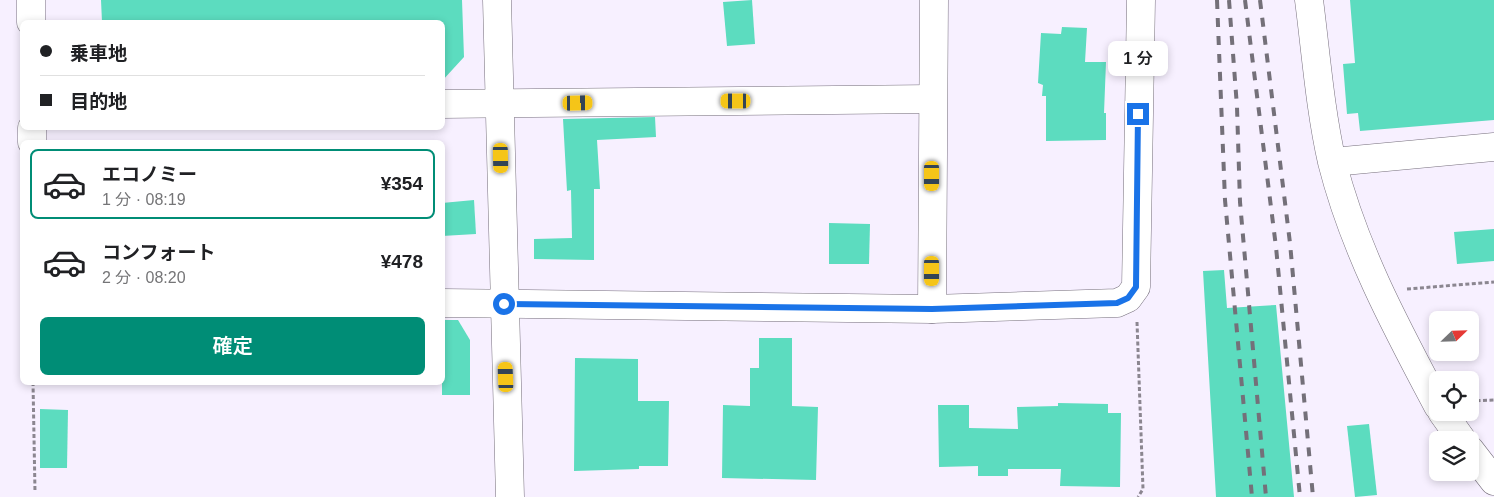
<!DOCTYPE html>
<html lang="ja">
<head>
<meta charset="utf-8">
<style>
  body { margin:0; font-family:Helvetica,"Noto Sans JP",sans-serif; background:#f6f6f6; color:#202124; height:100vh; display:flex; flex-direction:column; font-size:19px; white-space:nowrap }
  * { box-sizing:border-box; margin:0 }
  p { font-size:16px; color:#757577 }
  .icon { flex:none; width:28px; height:28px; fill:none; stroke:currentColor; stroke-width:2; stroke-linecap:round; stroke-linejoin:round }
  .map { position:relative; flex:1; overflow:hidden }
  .sheet { position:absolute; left:20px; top:140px; width:425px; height:245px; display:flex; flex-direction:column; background:#fff; border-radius:8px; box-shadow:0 2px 8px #0003 }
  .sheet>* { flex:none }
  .top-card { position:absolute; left:20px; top:20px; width:425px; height:110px; border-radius:8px; box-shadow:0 2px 8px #0003; display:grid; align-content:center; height:110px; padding:0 20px; background:#fff }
  .needle { width:32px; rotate:67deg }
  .fabs { position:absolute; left:1429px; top:311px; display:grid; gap:10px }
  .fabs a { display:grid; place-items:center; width:50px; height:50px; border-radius:8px; background:#fff; box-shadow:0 2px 8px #0003; font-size:25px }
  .end { position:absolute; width:22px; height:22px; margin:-11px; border:6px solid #1a73e8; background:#fff; box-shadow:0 0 0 2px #fff }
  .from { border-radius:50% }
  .bubble { position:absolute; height:35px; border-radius:8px; background:#fff; box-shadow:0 2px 8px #0003; font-size:16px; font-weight:600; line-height:35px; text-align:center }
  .car { position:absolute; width:15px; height:30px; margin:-15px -8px; border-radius:6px; box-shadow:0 0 4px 1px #0007; background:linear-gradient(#f5c518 24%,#345 0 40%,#f5c518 0 76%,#345 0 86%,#f5c518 0) }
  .top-card b { display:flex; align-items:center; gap:18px; height:48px; font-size:19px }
  .top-card b+b { border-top:1px solid #e0e0e0 }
  .top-card i { width:12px; height:12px; background:#202124 }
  ul { padding:9px 0 0; list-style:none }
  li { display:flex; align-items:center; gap:15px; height:70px; margin:0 10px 8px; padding:0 10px; border:2px solid transparent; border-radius:8px }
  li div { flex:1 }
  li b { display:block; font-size:19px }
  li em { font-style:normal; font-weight:600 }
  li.selected { border-color:#008d76 }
  li>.icon { width:45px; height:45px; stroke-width:1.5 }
  .cta { display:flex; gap:10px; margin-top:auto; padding:10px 20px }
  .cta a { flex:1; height:58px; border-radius:8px; background:#008d76; color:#fff; font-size:20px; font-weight:600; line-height:58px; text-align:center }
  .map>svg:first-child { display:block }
  .building { fill:#5cdcbf }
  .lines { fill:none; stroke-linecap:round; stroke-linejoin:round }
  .street-casing { stroke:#766f7c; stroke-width:29 }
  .secondary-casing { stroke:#766f7c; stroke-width:29 }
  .path { stroke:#8b8690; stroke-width:3; stroke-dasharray:4 2.5; stroke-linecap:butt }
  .street { stroke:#fff; stroke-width:28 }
  .secondary { stroke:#fff; stroke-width:28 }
  .rail { stroke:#747079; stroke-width:4; stroke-dasharray:9 9; stroke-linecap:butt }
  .route { stroke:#1a73e8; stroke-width:6 }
</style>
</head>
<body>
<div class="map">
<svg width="1494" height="497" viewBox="0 0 1494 497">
  <rect width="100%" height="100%" fill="#f7f0ff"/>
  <g class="building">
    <polygon points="101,0 462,0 464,57 442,81 442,22 102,22"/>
    <polygon points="752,0 755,44 727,46 723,2"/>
    <polygon points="1350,0 1494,0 1494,120 1360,131 1358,113 1347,114 1343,64 1355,63"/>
    <polygon points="1062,27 1087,28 1085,62 1106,62 1104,113 1106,113 1106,140 1046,141 1046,96 1042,96 1043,85 1038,83 1041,33 1061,34"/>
    <polygon points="655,117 656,137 597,140 600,189 594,189 594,260 534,259 534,239 572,238 571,190 567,191 563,119"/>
    <polygon points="474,200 476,234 442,236 442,203"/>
    <polygon points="829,223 870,224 869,264 829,264"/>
    <polygon points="1494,229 1494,261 1457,264 1454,232"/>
    <polygon points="1224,270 1227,308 1276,305 1294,497 1216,497 1203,271"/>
    <polygon points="442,320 458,320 470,340 470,395 442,395"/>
    <polygon points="759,338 792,338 792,406 818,407 816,480 722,478 723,405 750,406 750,368 759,368"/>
    <polygon points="575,358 638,359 638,401 669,401 668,466 639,466 639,469 574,471"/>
    <polygon points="1058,403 1108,404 1108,413 1121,413 1120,487 1060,486 1061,469 1008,469 1008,476 978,476 978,466 939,467 938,405 969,405 969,428 1018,429 1017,407 1058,406"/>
    <polygon points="40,409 68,410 67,468 40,468"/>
    <polygon points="1369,424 1377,495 1355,497 1347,426"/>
  </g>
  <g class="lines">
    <defs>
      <g id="street">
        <polyline points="31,0 31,22"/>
        <path d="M1309 0C1316 54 1320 109 1332 162 1354 249 1396 327 1438 406"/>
        <polyline points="442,104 932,99"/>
        <polyline points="32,128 32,142"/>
        <polyline points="442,303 932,309 1117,303 1128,298 1136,287 1141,0"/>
        <polyline points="932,309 934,0"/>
        <polyline points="1442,412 1462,440"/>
        <polyline points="1470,450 1494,481"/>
      </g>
      <g id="secondary">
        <polyline points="497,0 510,497"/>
        <polyline points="1333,162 1494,147"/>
      </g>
    </defs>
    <use href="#street" class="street-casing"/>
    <use href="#secondary" class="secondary-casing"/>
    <g class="path">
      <polyline points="1407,289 1494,282"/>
      <polyline points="1137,322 1143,489 1138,497"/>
      <polyline points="33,382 35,492"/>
      <polyline points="1470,401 1494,400"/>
    </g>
    <use href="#street" class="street"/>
    <use href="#secondary" class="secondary"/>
    <g class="rail">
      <polyline points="1217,0 1225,200 1252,497"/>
      <polyline points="1229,0 1237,107 1240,202 1266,497"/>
      <polyline points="1245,0 1276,247 1300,497"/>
      <polyline points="1260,0 1290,243 1313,497"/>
    </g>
  </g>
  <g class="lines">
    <polyline class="route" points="504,304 932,309 1117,303 1128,298 1136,287 1138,114"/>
  </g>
</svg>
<div class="fabs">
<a><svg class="needle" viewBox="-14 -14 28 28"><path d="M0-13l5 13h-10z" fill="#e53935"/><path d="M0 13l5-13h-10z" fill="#757577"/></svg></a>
<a><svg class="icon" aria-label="locate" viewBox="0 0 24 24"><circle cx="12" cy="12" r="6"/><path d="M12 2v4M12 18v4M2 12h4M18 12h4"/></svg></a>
<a><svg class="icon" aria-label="layers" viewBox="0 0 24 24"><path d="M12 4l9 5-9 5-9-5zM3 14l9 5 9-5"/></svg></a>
</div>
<i class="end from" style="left:504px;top:304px"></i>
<i class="end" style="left:1138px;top:114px"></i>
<div class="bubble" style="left:1108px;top:41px;width:60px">1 分</div>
<i class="car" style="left:736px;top:101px;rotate:270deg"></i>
<i class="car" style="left:578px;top:103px;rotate:89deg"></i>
<i class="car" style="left:501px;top:158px;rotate:179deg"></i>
<i class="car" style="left:932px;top:176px;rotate:180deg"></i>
<i class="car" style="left:932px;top:271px;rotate:180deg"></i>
<i class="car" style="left:506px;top:377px;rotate:358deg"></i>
<div class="top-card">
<b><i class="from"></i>乗車地</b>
<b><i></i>目的地</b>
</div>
<section class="sheet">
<ul>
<li class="selected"><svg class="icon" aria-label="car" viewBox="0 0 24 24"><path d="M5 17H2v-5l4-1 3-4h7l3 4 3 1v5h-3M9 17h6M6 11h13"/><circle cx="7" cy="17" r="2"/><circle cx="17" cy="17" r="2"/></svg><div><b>エコノミー</b><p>1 分 · 08:19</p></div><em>¥354</em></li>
<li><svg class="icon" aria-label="car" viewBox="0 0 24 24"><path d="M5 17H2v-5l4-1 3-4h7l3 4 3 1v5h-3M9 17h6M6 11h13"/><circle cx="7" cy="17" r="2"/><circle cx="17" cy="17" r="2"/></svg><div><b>コンフォート</b><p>2 分 · 08:20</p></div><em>¥478</em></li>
</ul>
<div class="cta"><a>確定</a></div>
</section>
</div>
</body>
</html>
